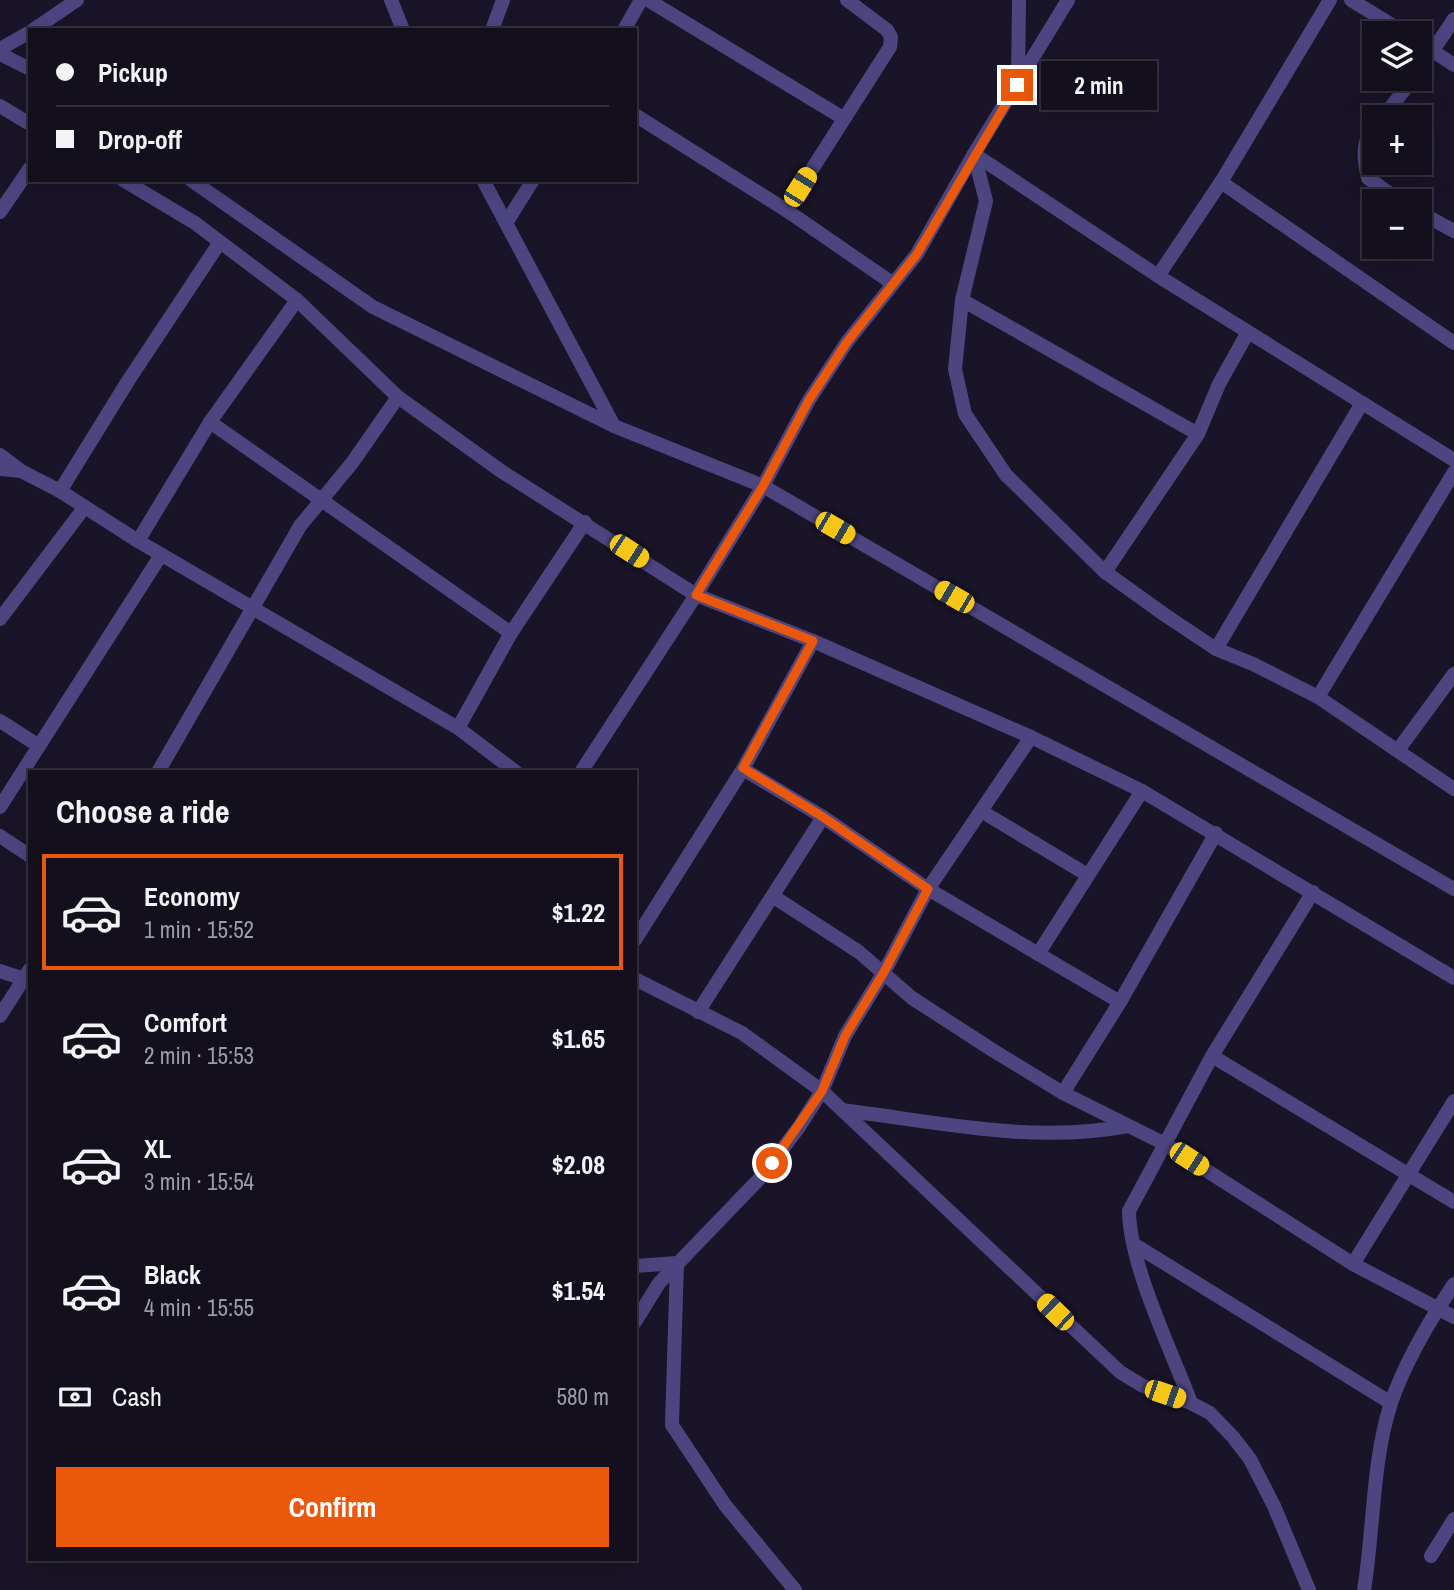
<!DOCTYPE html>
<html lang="en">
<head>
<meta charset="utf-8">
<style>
  body { margin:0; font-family:"Archivo Narrow",sans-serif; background:#1c1826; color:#f1f3f6; height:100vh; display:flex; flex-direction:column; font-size:26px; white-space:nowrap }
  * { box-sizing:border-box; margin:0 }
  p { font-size:23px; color:#9d9ca4 }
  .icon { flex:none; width:38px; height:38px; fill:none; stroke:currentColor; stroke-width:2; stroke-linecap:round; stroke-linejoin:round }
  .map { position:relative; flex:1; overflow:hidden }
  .panel { position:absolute; left:28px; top:770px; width:609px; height:791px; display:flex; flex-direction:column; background:#130f1d; border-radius:0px; box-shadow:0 7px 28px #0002,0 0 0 2px #322f3b }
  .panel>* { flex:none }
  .guide { position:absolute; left:28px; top:28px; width:609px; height:154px; border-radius:0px; box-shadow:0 7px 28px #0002,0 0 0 2px #322f3b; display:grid; align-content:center; height:154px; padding:0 28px; background:#130f1d }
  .buttons { position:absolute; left:1362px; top:21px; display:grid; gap:14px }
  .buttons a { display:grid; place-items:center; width:70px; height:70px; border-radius:0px; background:#130f1d; box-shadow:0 7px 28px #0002,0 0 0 2px #322f3b; font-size:35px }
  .end { position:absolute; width:32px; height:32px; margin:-16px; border:9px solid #ea580c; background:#fff; box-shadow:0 0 0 4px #fff }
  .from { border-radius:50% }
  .bubble { position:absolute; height:49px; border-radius:0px; background:#130f1d; box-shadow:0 7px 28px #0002,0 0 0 2px #322f3b; font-size:23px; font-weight:700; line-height:49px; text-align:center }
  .car { position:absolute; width:21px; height:42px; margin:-21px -10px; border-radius:9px; box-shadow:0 0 5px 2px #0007; background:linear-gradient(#f5c518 24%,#345 0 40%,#f5c518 0 76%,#345 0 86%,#f5c518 0) }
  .guide b { display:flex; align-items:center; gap:24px; height:66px; font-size:26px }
  .guide b+b { border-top:2px solid #322f3b }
  .guide i { width:18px; height:18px; background:#f1f3f6 }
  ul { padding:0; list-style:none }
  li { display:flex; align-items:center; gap:21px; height:116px; margin:0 14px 10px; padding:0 14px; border:4px solid transparent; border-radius:0px }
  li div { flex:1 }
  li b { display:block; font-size:26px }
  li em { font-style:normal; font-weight:700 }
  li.on { border-color:#ea580c }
  li>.icon { width:63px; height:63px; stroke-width:1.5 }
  h2 { padding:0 28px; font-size:32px; line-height:84px }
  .pay { display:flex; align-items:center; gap:18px; height:77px; padding:0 28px; font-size:26px }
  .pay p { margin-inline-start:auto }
  .primary-button { display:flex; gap:14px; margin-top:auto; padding:14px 28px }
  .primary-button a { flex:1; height:80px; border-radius:0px; background:#ea580c; color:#fff; font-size:28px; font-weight:700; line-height:80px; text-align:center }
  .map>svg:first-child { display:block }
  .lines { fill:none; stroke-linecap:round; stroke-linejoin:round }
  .minor { stroke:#4d4580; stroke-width:14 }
  .route { stroke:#ea580c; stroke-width:9 }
</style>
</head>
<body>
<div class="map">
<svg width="1454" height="1590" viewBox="0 0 1454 1590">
  <rect width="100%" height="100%" fill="#191427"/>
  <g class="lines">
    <g class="minor">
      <polyline points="391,0 403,30"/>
      <polyline points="648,0 843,118"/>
      <polyline points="1068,0 974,154 986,201 962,300 955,369 965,414 1006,475 1105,572 1165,615 1216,649 1253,664 1318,697 1454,789"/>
      <polyline points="1351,0 1405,33"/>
      <polyline points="33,30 77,0"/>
      <polyline points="492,30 503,0"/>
      <polyline points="624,30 641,0"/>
      <polyline points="1419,42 1454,65"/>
      <polyline points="0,49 30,32"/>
      <polyline points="0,54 30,69"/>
      <polyline points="1419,71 1454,19"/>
      <polyline points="1018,83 1019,0"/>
      <polyline points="0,106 30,124"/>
      <polyline points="635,115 786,210 892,283"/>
      <polyline points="1383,117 1413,79"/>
      <path d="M1374 127C1361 142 1364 161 1368 178L1400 201"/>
      <polyline points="123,180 195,223 297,300 398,397 501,471 696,595 813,641 1031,737 1142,791 1454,978"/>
      <polyline points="191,180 373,307 614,426 763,486 1454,889"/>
      <polyline points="483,180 614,426"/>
      <polyline points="1221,182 1454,343"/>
      <polyline points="786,210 890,47 891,37 887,30 847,0"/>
      <polyline points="0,212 30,168"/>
      <polyline points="1419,212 1454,231"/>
      <polyline points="506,223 533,180"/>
      <polyline points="1158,276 1221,182 1330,0"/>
      <polyline points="962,300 1198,434"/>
      <polyline points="210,422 511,633"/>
      <polyline points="0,455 20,470"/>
      <polyline points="0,469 21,471 60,491 138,541 458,728 516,772"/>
      <polyline points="60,491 128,381 220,242"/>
      <polyline points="138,541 210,422 297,300"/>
      <polyline points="1105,572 1198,434 1219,384 1248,332"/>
      <polyline points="0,619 84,508"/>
      <polyline points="1216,649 1362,403"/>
      <polyline points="1318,697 1454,472"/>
      <polyline points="0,721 39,746"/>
      <polyline points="458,728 511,633 585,522"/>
      <polyline points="1398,750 1454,674"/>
      <polyline points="743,769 823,817 928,889 1120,1002"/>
      <polyline points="158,772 300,526 352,463 398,397"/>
      <polyline points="581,772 696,595 763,486 809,400 847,342 917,254 974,154 1158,276 1454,460"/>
      <polyline points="0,807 161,555"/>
      <polyline points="981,811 1086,874"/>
      <polyline points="0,836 30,856"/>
      <polyline points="774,897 859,952 912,998 994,1051 1063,1093 1165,1144 1353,1264 1454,1317"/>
      <polyline points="635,940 743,769 813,641"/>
      <polyline points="1038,954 1142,791"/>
      <polyline points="0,971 24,979"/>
      <polyline points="635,979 742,1033 822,1091 1120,1372 1143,1386 1191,1403 1210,1413 1233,1437 1250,1459 1274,1506 1309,1590"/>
      <polyline points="698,1012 823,817"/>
      <polyline points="0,1016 30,969"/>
      <polyline points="1212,1056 1454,1202"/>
      <polyline points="1063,1093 1120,1002 1216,833"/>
      <path d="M842 1110C937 1122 1033 1144 1128 1126"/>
      <polyline points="1135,1245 1391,1403"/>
      <polyline points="1353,1264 1454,1101"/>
      <polyline points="635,1266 677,1263 672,1425 725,1505 795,1590"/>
      <polyline points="635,1322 659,1283 762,1176 799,1127 822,1091 845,1036 884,972 928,889 1031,737"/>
      <path d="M1191 1403C1171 1349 1130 1267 1129 1211L1212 1056 1313 892"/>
      <polyline points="1431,1556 1454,1519"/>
      <path d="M1364 1590C1374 1529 1372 1462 1391 1403 1405 1362 1430 1320 1454 1284"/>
    </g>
  </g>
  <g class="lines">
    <polyline class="route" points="772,1163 822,1091 845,1036 884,972 928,889 823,817 743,768 813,641 696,595 763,486 809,400 847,342 917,254 1017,85"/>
  </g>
</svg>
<div class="buttons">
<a><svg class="icon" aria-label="layers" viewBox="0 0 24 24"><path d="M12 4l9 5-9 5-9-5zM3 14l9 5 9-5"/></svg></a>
<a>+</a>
<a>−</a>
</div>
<i class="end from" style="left:772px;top:1163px"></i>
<i class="end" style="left:1017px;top:85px"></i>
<div class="bubble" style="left:1041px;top:61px;width:116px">2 min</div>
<i class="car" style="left:800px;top:187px;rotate:32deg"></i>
<i class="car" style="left:835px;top:528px;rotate:120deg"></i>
<i class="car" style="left:629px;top:551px;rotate:123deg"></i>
<i class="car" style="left:954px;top:597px;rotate:300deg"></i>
<i class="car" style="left:1189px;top:1159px;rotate:123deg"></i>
<i class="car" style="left:1055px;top:1312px;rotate:314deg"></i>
<i class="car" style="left:1165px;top:1394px;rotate:109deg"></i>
<div class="guide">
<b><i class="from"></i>Pickup</b>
<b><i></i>Drop-off</b>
</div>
<section class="panel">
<h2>Choose a ride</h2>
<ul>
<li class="on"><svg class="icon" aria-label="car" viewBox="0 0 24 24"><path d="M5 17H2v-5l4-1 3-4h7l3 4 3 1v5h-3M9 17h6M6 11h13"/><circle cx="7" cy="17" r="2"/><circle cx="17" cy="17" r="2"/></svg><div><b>Economy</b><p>1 min · 15:52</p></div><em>$1.22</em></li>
<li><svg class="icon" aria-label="car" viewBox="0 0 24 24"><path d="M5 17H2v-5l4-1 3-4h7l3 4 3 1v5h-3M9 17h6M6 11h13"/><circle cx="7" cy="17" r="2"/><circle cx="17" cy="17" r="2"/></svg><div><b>Comfort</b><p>2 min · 15:53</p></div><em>$1.65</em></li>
<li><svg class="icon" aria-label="car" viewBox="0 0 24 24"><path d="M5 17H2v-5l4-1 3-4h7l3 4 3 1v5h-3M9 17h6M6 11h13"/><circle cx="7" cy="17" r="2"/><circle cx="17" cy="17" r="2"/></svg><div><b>XL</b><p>3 min · 15:54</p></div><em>$2.08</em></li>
<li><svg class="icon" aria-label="car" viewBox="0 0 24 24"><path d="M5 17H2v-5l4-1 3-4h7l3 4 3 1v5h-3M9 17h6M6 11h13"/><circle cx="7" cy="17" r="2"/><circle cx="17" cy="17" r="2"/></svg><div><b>Black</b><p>4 min · 15:55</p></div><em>$1.54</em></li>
</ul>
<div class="pay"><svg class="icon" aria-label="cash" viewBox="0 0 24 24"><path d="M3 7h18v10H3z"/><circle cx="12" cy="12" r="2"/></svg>Cash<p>580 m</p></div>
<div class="primary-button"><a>Confirm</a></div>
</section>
</div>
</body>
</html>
